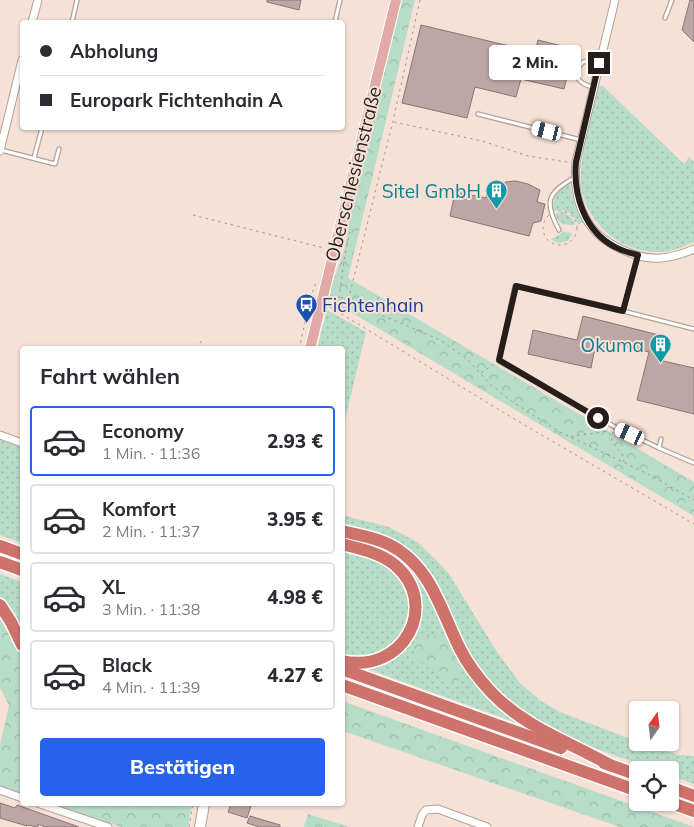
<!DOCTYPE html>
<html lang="de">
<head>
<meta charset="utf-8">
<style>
  body { margin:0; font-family:Mulish,sans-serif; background:#f7f7f7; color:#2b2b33; height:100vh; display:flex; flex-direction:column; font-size:19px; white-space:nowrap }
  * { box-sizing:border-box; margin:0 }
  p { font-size:16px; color:#7c7c81 }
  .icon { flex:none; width:28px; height:28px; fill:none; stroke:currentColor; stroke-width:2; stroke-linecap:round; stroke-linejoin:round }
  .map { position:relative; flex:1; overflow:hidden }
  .side { position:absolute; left:20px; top:346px; width:325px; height:460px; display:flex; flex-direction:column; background:#fff; border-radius:5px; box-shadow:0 1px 4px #0004 }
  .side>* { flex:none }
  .hud { position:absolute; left:20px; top:20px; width:325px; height:110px; border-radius:5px; box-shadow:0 1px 4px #0004; display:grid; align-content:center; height:110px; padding:0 20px; background:#fff }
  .needle { width:32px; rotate:14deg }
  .buttons { position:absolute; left:629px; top:701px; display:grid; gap:10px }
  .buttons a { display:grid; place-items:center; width:50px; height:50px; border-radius:5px; background:#fff; box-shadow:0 1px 4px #0004; font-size:25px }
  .end { position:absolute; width:22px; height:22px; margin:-11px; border:6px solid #261e1a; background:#fff; box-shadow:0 0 0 2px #fff }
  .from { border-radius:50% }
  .bubble { position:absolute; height:35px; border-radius:5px; background:#fff; box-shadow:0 1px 4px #0004; font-size:16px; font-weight:800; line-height:35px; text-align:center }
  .car { position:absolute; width:15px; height:30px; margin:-15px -8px; border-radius:6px; box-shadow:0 0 4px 1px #0007; background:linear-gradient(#fff 24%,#345 0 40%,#fff 0 76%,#345 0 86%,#fff 0) }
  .hud b { display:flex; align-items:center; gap:18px; height:48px; font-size:19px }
  .hud b+b { border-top:1px solid #e1e1e2 }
  .hud i { width:12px; height:12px; background:#2b2b33 }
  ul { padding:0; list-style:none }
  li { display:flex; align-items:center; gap:15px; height:70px; margin:0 10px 8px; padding:0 10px; border:2px solid #e1e1e2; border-radius:5px }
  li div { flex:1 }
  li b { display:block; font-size:19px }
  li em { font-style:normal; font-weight:800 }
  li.selected { border-color:#2563eb }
  li>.icon { width:45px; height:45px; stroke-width:1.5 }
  h2 { padding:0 20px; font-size:22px; line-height:60px }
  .button { display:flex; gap:10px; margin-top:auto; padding:10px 20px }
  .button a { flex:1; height:58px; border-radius:5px; background:#2563eb; color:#fff; font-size:20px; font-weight:800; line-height:58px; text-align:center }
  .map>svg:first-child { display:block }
  .grass { fill:url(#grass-dots) }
  .forest { fill:url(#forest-crowns) }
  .building { fill:#bda6a5; stroke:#8b7675 }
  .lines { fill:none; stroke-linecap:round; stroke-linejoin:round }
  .service-casing { stroke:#b4a197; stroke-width:5.5 }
  .minor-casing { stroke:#b4a197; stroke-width:9 }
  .secondary-casing { stroke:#b4a197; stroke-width:12 }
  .primary-casing { stroke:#fff; stroke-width:12 }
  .motorway-casing { stroke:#fff; stroke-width:15 }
  .path { stroke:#a6978f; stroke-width:1; stroke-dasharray:2.5 4; stroke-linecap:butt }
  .service { stroke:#fff; stroke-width:3 }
  .minor { stroke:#fff; stroke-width:7 }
  .secondary { stroke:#fff; stroke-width:10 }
  .primary { stroke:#e2aaa7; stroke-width:10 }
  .motorway { stroke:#ce726c; stroke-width:12 }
  .route { stroke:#261e1a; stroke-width:6 }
  .labels { text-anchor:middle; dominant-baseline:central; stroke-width:4; stroke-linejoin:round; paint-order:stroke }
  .street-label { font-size:19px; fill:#261e1a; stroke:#f5e1d6 }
  .culture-label { font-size:19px; fill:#0d838f; stroke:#f5e1d6; text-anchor:end }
  .transit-label { font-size:19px; fill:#164399; stroke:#f5e1d6; text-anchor:start }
</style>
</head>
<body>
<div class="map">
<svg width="694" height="827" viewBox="0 0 694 827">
  <defs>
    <pattern id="grass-dots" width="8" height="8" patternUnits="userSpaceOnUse" patternTransform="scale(1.25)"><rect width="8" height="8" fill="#b7dcc8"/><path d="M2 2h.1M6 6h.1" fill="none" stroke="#9dbcab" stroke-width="1.8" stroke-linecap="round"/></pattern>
    <pattern id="forest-crowns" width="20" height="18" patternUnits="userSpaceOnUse" patternTransform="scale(1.25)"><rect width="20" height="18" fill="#b7dcc8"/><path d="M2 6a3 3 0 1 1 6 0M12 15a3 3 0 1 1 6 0" fill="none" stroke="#9dbcab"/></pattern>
  </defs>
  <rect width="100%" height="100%" fill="#f5e1d6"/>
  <g class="grass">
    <path d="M599 86H603L684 164 689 157 694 162V242C684 246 672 252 661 252 621 254 582 221 581 180 580 154 593 113 599 86Z"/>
    <path d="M570 184 575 206 583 222 578 225C574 213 565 208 553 211 552 198 558 188 570 184Z"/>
    <path d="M562 212C569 214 573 218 575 225 565 226 558 223 554 214Z"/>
    <polygon points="564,232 572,233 568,241 557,243 551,239"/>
    <polygon points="327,310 366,332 343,428 342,349 317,349"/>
    <polygon points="0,440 22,447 22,543 0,535"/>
    <polygon points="342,515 389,527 417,542 436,560 449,574 497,652 520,683 541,701 560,712 638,742 679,755 694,756 694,784 670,775 670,770 656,770 591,747 547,727 516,707 492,685 477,665 461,639 436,585 389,538 364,529 343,524"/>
    <path d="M342 538C354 541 366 543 376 547 419 563 435 602 453 640L416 657 429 667 458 684 460 679 462 662 523 725 362 667 373 665 417 618 404 571Z"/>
    <path d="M342 550C359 554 379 558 392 569 421 595 410 645 373 655 362 658 353 657 343 656Z"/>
    <polygon points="0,574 22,582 22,637 7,607 0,598"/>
  </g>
  <g class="forest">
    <path d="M402 0H415L348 278 694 482V516L339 305 330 296C332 279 337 272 342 257 347 243 349 228 348 213Z"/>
    <polygon points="0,618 13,639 22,659 22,793 0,786 0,745 9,705 0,688"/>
    <path d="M425 634 453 640C459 654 466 669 458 684 446 677 408 661 414 644 416 639 420 635 425 634Z"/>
    <polygon points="342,701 694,827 620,827 343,731"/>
    <polygon points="53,804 192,804 188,827 121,827"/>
    <polygon points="308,814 349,827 304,827"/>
  </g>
  <g class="building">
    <polygon points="267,0 301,0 299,10 267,2"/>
    <polygon points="690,0 694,0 694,42 682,30"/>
    <polygon points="421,25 535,52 538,40 574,49 564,89 521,79 516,97 475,87 467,118 402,103"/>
    <polygon points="516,181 528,184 540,190 537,202 545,204 541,221 533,223 529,236 450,216 455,192 486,198 488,190 502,194 505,182"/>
    <polygon points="583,316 663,336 659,360 694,368 694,414 637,400 649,352 611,343 594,353 591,368 528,354 533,330 577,340"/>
    <polygon points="0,803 15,808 17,805 79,827 45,827 38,824 38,827 27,825 27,826 0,818"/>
    <polygon points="231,804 244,804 251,806 247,818 228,812"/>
    <polygon points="250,816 280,825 280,827 259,827 247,823"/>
  </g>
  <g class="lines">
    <defs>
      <g id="service">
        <polyline points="665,18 672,0"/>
        <polyline points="72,22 77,0"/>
        <polyline points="335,22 340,0"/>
        <path d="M593 87C579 84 570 75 583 62L589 61 599 63"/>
        <polyline points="478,114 581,140"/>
        <polyline points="1,150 55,164 59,149"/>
        <polyline points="34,158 42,128"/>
        <path d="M559 230C544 202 547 193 574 178"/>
        <polyline points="638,256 623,311 515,286 499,361 615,427 659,448 661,439"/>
        <polyline points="623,311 694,329"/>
        <polyline points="659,448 694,463"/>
      </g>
      <g id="minor">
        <path d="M615 0 576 162C574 184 577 207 590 225 603 244 637 260 661 258 671 257 685 253 694 249"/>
        <polyline points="32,22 38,0"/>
        <polyline points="0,151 22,60"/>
        <polyline points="0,435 22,443"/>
        <polyline points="0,790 22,798"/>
        <polyline points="40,804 108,827"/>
        <polyline points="418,827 422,815 426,810 438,809 487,827"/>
      </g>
      <polyline id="secondary" points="200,827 204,804"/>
      <polyline id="primary" points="310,349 396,0"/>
      <g id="motorway">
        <path d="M342 531C358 535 375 537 390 545 431 566 441 611 460 649 468 665 479 679 491 692 524 727 569 742 610 765"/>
        <path d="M342 544C361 549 381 553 395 565 441 604 404 675 342 661"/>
        <polyline points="0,546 22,554"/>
        <polyline points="0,562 22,570"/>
        <polyline points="0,605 11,622 22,645"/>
        <polyline points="342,669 561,748"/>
        <polyline points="342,685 638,791"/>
        <polyline points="604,763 638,775"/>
        <polyline points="670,787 694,796"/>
        <polyline points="669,802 694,811"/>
      </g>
    </defs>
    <use href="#service" class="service-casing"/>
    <use href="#minor" class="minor-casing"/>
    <use href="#secondary" class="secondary-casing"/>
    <use href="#primary" class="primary-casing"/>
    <use href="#motorway" class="motorway-casing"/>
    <g class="path">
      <polyline points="420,0 393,121 349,297 356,305 403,324 440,340 466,358 490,384 514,403 560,432 650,475 694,500"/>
      <polyline points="394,122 482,141 528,156 567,162"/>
      <circle cx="560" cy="228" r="17"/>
      <polyline points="193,215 324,248"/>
      <polyline points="339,298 345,254 350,232"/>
      <polyline points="330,307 516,420 694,524"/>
      <polyline points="332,307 339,298 348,297"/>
      <polyline points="197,349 202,340"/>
      <polyline points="299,349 311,296 317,280"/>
      <polyline points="481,373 494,364"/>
      <polyline points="613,432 611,441 622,454 624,462"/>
      <path d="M571 437C584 433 596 435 609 430"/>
      <polyline points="189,827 193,804"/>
    </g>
    <use href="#service" class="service"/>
    <use href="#minor" class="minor"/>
    <use href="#secondary" class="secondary"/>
    <use href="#primary" class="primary"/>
    <use href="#motorway" class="motorway"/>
  </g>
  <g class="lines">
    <path class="route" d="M598 418 499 360 516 286 623 311 638 255C631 253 622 251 615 247 584 231 573 194 576 162L599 63"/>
  </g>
  <defs>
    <symbol id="building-pin" viewBox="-11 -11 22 30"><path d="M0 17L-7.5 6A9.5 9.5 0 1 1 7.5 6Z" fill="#0f9aa8" stroke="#f5e1d6"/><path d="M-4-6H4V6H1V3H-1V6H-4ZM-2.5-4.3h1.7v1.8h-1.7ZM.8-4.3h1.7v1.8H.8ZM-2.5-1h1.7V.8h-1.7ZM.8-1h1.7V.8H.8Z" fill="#fff"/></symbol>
    <symbol id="bus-pin" viewBox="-11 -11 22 30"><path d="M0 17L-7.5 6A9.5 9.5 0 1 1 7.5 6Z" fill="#1a4fb4" stroke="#f5e1d6"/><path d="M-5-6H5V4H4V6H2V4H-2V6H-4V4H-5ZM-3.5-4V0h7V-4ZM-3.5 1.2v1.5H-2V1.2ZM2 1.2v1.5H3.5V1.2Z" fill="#fff"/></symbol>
  </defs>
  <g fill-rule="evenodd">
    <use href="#building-pin" x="484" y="178" width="25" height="34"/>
    <use href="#bus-pin" x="294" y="292" width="25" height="34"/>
    <use href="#building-pin" x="648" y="332" width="25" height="34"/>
  </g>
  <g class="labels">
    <g class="street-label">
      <text transform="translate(353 174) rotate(-76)">Oberschlesienstraße</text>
    </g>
    <g class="culture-label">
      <text x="481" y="191">Sitel GmbH</text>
      <text x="644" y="345">Okuma</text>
    </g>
    <g class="transit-label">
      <text x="322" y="305">Fichtenhain</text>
    </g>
  </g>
</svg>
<div class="buttons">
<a><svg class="needle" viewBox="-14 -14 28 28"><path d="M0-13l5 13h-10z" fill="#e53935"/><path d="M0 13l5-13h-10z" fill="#7c7c81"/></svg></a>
<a><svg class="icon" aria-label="locate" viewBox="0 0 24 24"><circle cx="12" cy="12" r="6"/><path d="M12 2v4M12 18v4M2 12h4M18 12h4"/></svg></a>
</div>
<i class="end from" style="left:598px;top:418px"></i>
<i class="end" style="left:599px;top:63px"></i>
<div class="bubble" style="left:489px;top:45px;width:92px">2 Min.</div>
<i class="car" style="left:547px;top:131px;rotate:284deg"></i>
<i class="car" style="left:630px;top:434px;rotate:295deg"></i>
<div class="hud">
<b><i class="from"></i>Abholung</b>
<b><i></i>Europark Fichtenhain A</b>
</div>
<section class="side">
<h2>Fahrt wählen</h2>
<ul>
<li class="selected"><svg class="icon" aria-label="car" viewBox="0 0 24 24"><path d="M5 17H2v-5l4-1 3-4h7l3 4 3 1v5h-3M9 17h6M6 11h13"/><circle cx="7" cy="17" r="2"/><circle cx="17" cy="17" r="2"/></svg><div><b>Economy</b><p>1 Min. · 11:36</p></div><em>2.93 €</em></li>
<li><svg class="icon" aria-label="car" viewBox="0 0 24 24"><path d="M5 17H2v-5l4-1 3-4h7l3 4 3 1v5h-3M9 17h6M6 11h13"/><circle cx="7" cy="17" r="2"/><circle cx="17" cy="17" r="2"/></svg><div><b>Komfort</b><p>2 Min. · 11:37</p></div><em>3.95 €</em></li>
<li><svg class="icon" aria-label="car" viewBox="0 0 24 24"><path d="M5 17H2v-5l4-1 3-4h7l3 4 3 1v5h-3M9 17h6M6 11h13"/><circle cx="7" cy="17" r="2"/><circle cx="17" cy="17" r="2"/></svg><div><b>XL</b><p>3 Min. · 11:38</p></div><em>4.98 €</em></li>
<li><svg class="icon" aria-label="car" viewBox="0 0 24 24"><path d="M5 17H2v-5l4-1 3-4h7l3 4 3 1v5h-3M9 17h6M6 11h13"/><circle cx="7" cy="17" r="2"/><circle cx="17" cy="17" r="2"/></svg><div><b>Black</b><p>4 Min. · 11:39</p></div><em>4.27 €</em></li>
</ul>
<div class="button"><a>Bestätigen</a></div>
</section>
</div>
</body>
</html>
